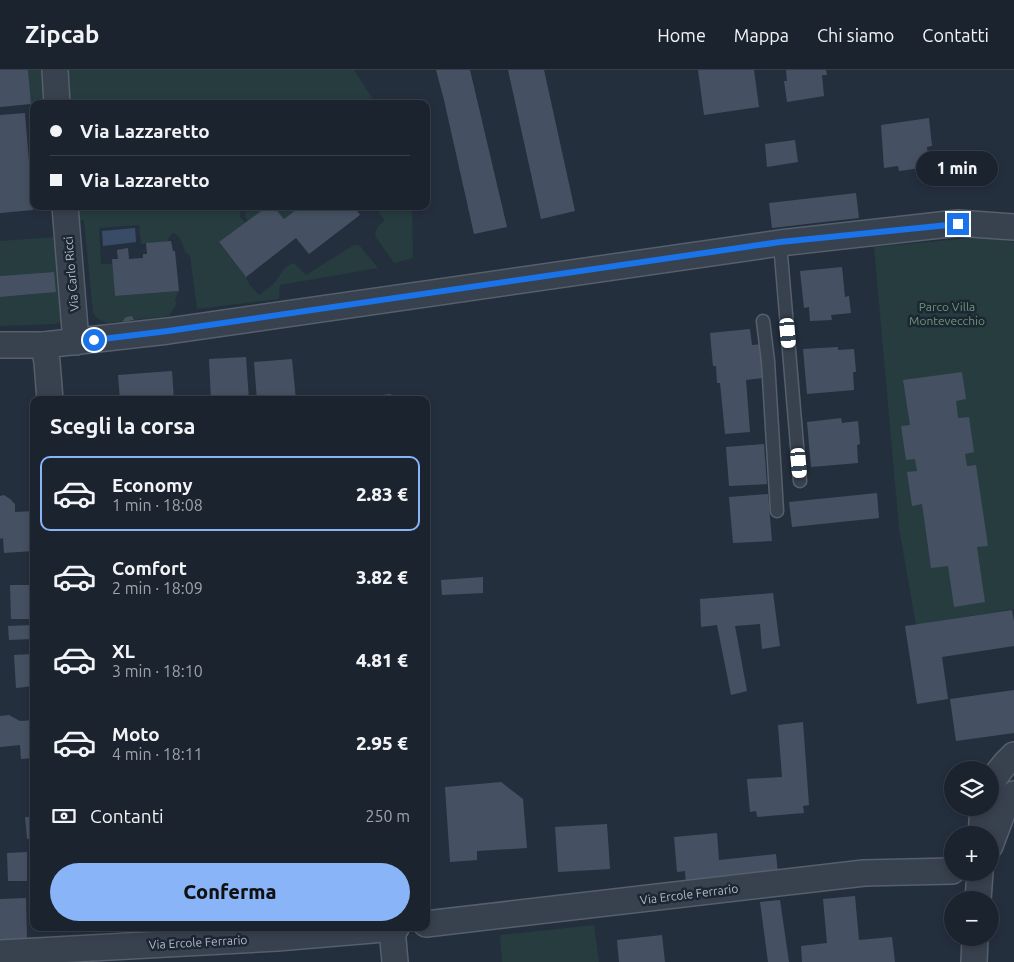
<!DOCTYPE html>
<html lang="it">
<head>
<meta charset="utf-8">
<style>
  body { margin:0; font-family:Ubuntu,sans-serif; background:#242b36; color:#f1f3f6; height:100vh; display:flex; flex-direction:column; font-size:19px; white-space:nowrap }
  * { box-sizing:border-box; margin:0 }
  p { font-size:16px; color:#a0a4aa }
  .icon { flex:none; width:28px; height:28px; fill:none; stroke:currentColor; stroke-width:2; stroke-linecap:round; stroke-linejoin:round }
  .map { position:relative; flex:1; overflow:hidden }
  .panel { position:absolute; left:30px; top:326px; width:400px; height:535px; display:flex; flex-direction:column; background:#1b232e; border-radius:10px; box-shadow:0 2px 8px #0003,0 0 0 1px #39404a }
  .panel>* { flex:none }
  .hud { position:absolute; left:30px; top:30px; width:400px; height:110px; border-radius:10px; box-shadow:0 2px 8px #0003,0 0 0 1px #39404a; display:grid; align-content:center; height:110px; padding:0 20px; background:#1b232e }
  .fabs { position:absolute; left:944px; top:691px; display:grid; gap:10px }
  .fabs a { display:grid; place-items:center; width:55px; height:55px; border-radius:50%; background:#1b232e; box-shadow:0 2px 8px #0003,0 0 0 1px #39404a; font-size:25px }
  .end { position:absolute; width:22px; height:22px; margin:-11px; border:6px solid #1a73e8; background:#fff; box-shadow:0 0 0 2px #fff }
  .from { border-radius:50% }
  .bubble { position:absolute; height:35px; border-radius:18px; background:#1b232e; box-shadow:0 2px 8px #0003,0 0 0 1px #39404a; font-size:16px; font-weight:800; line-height:35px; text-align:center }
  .car { position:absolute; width:15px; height:30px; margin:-15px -8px; border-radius:6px; box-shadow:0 0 4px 1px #0007; background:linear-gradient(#fff 24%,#345 0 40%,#fff 0 76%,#345 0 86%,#fff 0) }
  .hud b { display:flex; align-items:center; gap:18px; height:48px; font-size:19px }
  .hud b+b { border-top:1px solid #39404a }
  .hud i { width:12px; height:12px; background:#f1f3f6 }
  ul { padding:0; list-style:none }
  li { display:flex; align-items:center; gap:15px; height:75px; margin:0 10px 8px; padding:0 10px; border:2px solid transparent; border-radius:10px }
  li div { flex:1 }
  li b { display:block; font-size:19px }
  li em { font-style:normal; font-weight:800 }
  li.current { border-color:#8ab4f8 }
  li>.icon { width:45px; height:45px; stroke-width:1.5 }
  h2 { padding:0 20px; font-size:22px; line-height:60px }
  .pay { display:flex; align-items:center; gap:12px; height:55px; padding:0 20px; font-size:19px }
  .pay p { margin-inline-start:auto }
  .cta { display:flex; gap:10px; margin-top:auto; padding:10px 20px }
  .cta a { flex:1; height:58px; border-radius:30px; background:#8ab4f8; color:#111; font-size:20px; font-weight:800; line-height:58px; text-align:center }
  header { display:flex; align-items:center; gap:30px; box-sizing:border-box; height:70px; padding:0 25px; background:#1b232e; border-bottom:1px solid #39404a }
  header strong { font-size:24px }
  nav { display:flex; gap:28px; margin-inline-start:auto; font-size:18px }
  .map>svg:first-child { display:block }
  .green { fill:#263c3f }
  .water { fill:#394c67 }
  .building { fill:#455162 }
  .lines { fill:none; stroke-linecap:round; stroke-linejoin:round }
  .service-casing { stroke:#565f6c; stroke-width:15 }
  .minor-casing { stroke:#565f6c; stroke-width:28 }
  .service { stroke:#38414e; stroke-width:12 }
  .minor { stroke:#38414e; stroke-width:25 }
  .route { stroke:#1a73e8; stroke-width:6 }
  .labels { text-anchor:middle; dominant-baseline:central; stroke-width:5; stroke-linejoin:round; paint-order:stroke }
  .street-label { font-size:12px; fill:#b4bcc9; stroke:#1d2633 }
  .park-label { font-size:12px; fill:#6b9a76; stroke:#1d2633 }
</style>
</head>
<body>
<header>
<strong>Zipcab</strong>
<nav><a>Home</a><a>Mappa</a><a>Chi siamo</a><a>Contatti</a></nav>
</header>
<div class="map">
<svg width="1014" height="892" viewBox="0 0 1014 892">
  <rect width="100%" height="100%" fill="#242f3e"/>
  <g class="green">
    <polygon points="28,0 44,0 46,34 34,34 34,35 31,36"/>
    <polygon points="63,0 354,0 376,34 66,34"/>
    <path d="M73 136H241L240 147 245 153 219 173 246 207 249 214 259 225C264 221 271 217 275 212 282 204 283 196 294 193L306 205 354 175 360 176 378 198 280 215 279 229 197 239 190 186 185 182C183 175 181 167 174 163 170 165 169 167 168 171L141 174 139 155 99 158 101 194H113L115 226 179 221 175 229 177 234 169 246 106 253 97 248 93 243 84 150H74Z"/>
    <polygon points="246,136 268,136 248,151 245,147"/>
    <polygon points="273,136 298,136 299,138 284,149"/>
    <path d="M376 136H412L413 188 394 193 375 166C376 158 379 155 384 151 383 145 377 143 376 136Z"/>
    <path d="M55 167 63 248C61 251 59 254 55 254L0 256V227L55 222 53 202 0 206V171Z"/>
    <polygon points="982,167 1014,172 1014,539 916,555 899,458 874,177"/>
    <polygon points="594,855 599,892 502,892 500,865"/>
  </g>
  <polygon class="water" points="135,158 136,172 103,176 102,161"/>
  <g class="building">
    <polygon points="0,0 28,0 31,34 0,37"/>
    <polygon points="436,0 470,0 507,157 474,164 444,30"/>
    <polygon points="508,0 544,0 575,141 541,149"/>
    <polygon points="698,0 754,0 759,37 704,45"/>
    <polygon points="786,0 826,0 827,5 822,5 824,26 787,32 784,11 787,11"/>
    <polygon points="25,43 33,140 0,143 0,45"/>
    <polygon points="929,48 932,76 927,77 929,97 899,101 898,96 884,98 881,55"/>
    <polygon points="795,70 798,92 767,97 765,74"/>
    <polygon points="856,123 859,148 772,158 769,133"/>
    <polygon points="268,136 273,136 284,149 301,136 354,136 360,145 309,184 296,168 246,207 219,172"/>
    <polygon points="171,171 173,181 175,181 179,221 115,226 112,189 118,189 117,180 128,178 129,189 143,188 143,184 147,184 146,173"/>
    <polygon points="842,197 845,227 849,226 851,243 831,245 832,250 810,251 809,237 804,238 800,201"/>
    <polygon points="54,202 56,222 0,227 0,206"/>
    <polygon points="132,246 134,250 122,252 126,247"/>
    <polygon points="750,259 752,275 763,274 765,290 761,290 763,308 746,310 750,362 725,364 720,313 717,313 716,296 713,296 710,263"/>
    <polygon points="838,277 838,280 854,279 856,302 853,302 854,320 807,324 803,279"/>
    <polygon points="246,287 249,330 211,330 209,289"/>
    <polygon points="292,289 296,330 257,330 254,292"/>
    <polygon points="172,301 174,330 120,330 118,305"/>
    <polygon points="962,302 966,329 956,331 958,348 969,347 974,382 965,384 967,396 976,395 988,476 977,477 985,532 954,537 948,496 931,498 922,434 912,436 907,402 917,401 915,389 906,390 901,356 910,355 903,310"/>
    <polygon points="391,324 392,330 345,330 345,329"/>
    <polygon points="841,348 842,353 858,351 860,374 857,375 858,393 811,397 807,352"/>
    <polygon points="764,374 767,414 729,416 726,377"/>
    <polygon points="877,423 879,448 792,457 789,432"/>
    <polygon points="768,424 772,471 733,473 729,427"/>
    <polygon points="4,425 10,429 15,434 15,442 34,441 34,481 4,483 3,468 0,469 0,426"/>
    <polygon points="426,486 429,486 430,509 426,509"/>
    <polygon points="483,507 483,523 442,525 441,510"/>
    <polygon points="10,515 34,515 34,549 11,549"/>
    <polygon points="773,523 780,576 762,579 760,554 735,556 747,621 731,625 717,555 701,557 700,529"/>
    <polygon points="1012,540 1014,551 1014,576 942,587 948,629 917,634 905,556"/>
    <polygon points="31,555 32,569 9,570 8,556"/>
    <polygon points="34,584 34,616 16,618 14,585"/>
    <polygon points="1014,620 1014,663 956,671 950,629"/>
    <polygon points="9,645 20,651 34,650 34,688 21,689 20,675 0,677 0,646"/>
    <polygon points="803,652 809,735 803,736 804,743 757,747 756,741 750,742 747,709 782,707 778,655"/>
    <polygon points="501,712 523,729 527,778 477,781 477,790 450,792 445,717"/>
    <polygon points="25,747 34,747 34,768 27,769"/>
    <polygon points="607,754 610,799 558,802 555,757"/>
    <polygon points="717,763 719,790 776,784 778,804 686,814 685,801 677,802 674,767"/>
    <polygon points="27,782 27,811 8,811 7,783"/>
    <polygon points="855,826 859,870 892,867 895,892 802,892 801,876 827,873 823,829"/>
    <polygon points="26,828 27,869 0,870 0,829"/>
    <polygon points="780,830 789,892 768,892 760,832"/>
    <polygon points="662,865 665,892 619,892 617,870"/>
  </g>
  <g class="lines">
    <defs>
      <g id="service">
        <polyline points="780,173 800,411"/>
        <polyline points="763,251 768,291 777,441"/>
      </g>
      <g id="minor">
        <polyline points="55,0 57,34"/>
        <polyline points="65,136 76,272"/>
        <polyline points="0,275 44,275 168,261 780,173 958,153 1014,157"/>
        <polyline points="44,275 47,292 50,330"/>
        <path d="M990 717C995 705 1004 694 1014 685"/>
        <polyline points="981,765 983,738"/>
        <polyline points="990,776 1003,741 1014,724"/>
        <polyline points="978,830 980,802"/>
        <polyline points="426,854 864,803 952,801"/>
        <polyline points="392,858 395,892"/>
        <polyline points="0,883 277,868 396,858"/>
        <polyline points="974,892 975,868"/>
      </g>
    </defs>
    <use href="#service" class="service-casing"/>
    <use href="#minor" class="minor-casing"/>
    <use href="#service" class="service"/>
    <use href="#minor" class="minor"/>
  </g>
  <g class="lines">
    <polyline class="route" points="94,270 168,261 780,172 958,154"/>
  </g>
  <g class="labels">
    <g class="street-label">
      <text transform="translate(71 204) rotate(-95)">Via Carlo Ricci</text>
      <text transform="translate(689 824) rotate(-7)">Via Ercole Ferrario</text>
      <text transform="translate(198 872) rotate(-3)">Via Ercole Ferrario</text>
    </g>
    <g class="park-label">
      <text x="947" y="236">Parco Villa<tspan x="947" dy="14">Montevecchio</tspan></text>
    </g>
  </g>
</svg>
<div class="fabs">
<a><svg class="icon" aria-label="layers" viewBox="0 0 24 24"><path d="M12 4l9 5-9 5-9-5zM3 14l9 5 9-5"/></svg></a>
<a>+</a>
<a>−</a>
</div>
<i class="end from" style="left:94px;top:270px"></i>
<i class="end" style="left:958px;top:154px"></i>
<div class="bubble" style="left:916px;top:81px;width:82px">1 min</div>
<i class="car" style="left:788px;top:263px;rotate:175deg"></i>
<i class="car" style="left:799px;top:393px;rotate:175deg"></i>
<div class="hud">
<b><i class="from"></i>Via Lazzaretto</b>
<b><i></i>Via Lazzaretto</b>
</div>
<section class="panel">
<h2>Scegli la corsa</h2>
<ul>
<li class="current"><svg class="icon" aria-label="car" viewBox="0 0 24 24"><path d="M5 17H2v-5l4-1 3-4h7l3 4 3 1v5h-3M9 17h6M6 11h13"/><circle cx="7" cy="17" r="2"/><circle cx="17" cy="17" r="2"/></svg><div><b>Economy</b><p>1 min · 18:08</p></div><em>2.83 €</em></li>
<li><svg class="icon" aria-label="car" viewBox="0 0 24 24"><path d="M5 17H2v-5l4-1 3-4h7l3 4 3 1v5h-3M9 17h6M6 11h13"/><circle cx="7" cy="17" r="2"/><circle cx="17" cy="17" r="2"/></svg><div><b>Comfort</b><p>2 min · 18:09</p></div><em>3.82 €</em></li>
<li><svg class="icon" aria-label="car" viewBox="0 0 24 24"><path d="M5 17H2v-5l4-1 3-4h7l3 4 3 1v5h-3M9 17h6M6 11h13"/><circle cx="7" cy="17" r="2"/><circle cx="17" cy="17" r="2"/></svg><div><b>XL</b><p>3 min · 18:10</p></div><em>4.81 €</em></li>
<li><svg class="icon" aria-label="car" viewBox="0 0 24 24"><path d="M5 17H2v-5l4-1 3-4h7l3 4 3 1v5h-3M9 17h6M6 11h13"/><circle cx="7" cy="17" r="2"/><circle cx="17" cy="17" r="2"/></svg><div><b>Moto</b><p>4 min · 18:11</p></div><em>2.95 €</em></li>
</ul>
<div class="pay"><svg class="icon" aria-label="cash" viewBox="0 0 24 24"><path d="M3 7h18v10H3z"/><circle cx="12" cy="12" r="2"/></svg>Contanti<p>250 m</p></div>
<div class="cta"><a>Conferma</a></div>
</section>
</div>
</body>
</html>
